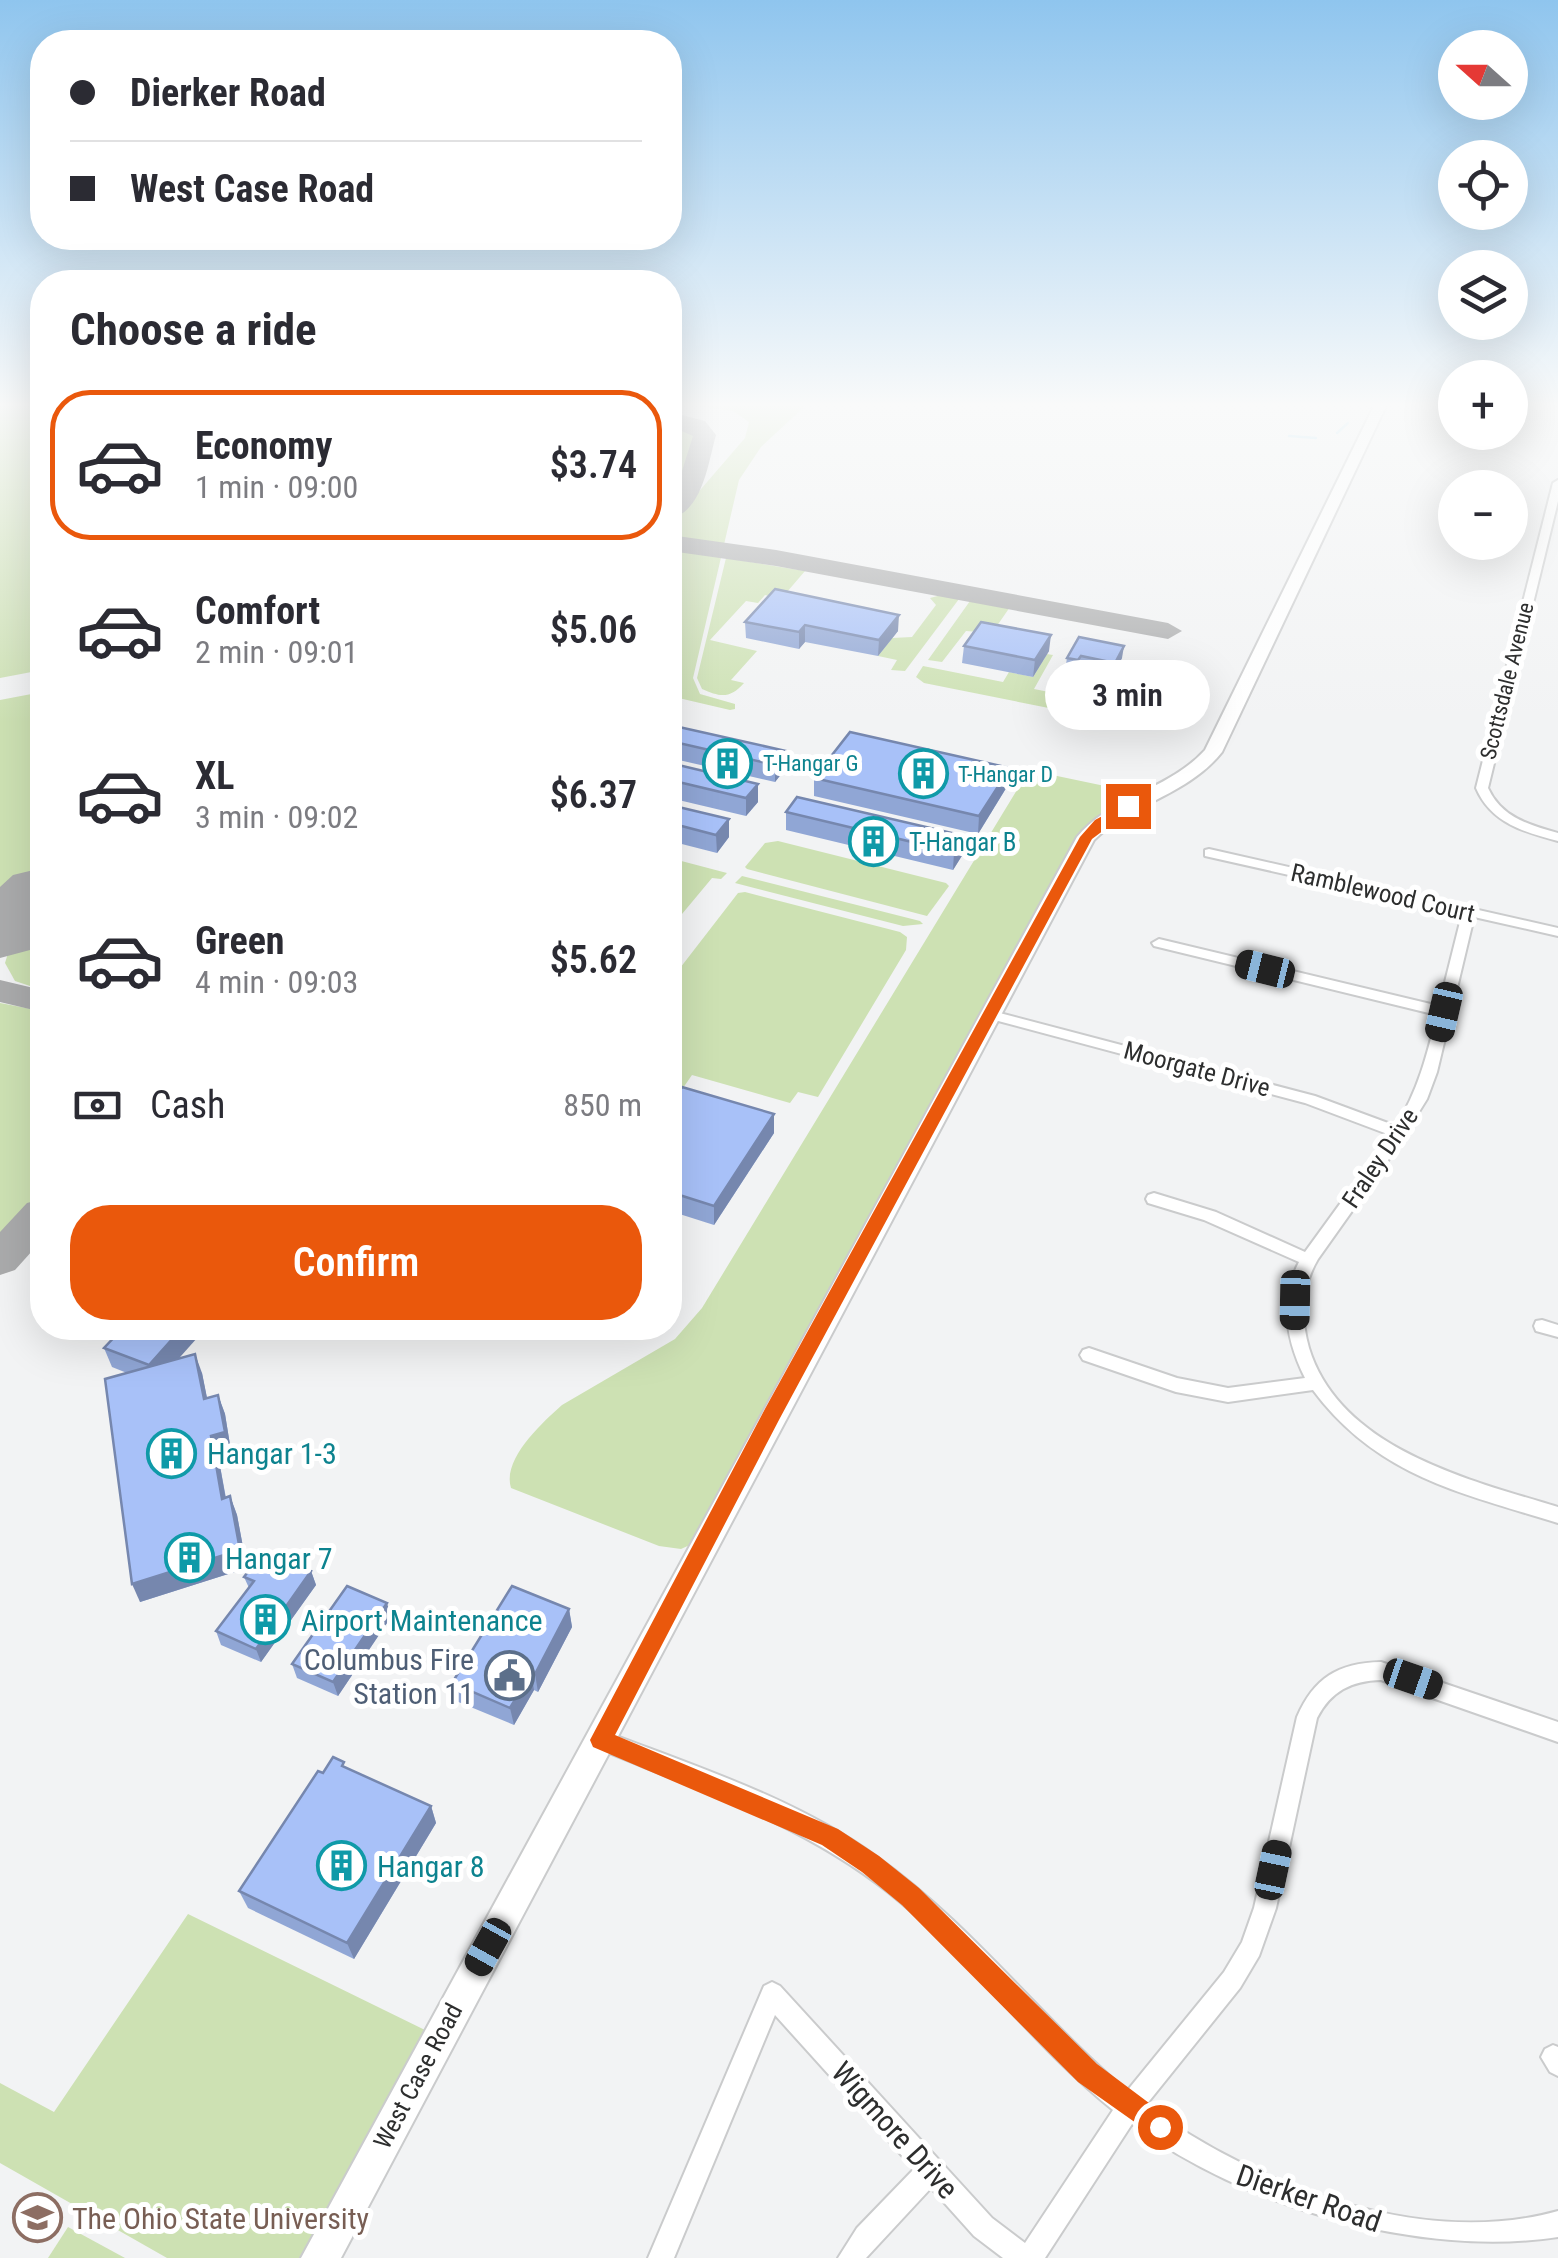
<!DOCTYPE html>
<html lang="en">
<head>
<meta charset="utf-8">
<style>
  body { margin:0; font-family:"Roboto Condensed",sans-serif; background:#f2f2f3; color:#2b2b33; height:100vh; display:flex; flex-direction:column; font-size:38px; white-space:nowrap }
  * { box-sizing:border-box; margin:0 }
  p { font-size:32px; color:#7c7c81 }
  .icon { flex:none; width:55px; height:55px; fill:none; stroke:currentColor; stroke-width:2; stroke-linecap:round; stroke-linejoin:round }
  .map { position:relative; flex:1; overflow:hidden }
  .side { position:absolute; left:30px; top:270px; width:652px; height:1070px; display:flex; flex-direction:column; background:#fff; border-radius:40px; box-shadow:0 10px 40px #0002 }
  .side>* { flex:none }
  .hud { position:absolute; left:30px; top:30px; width:652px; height:220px; border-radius:40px; box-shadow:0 10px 40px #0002; display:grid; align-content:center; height:220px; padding:0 40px; background:#fff }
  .needle { width:65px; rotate:291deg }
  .controls { position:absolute; left:1438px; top:30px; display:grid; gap:20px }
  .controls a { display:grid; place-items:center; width:90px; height:90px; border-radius:50%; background:#fff; box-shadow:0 10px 40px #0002; font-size:50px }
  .end { position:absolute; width:45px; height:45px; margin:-22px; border:12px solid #ea580c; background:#fff; box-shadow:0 0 0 5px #fff }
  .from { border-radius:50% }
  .bubble { position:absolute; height:70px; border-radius:35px; background:#fff; box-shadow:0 10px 40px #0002; font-size:32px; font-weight:600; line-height:70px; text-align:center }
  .car { position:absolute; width:30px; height:60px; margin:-30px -15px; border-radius:12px; box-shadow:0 0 8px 2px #0007; background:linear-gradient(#222 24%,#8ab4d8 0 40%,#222 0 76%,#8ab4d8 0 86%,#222 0) }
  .hud b { display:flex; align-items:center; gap:35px; height:95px; font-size:38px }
  .hud b+b { border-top:2px solid #e1e1e2 }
  .hud i { width:25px; height:25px; background:#2b2b33 }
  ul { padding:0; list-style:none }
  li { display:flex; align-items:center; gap:30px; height:150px; margin:0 20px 15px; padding:0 20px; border:5px solid transparent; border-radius:40px }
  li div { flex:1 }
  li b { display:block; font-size:38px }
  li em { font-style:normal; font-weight:600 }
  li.active { border-color:#ea580c }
  li>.icon { width:90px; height:90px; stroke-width:1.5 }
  h2 { padding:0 40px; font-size:45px; line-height:120px }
  .pay { display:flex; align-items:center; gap:25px; height:110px; padding:0 40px; font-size:38px }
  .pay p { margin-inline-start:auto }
  .button { display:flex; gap:20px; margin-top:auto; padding:20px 40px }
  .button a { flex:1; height:115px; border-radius:40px; background:#ea580c; color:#fff; font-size:40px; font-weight:600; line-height:115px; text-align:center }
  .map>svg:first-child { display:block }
  .green { fill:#cde1b3 }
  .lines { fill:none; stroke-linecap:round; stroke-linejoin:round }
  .stream { stroke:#abdff6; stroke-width:2.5 }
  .taxiway { fill:#aaabac; fill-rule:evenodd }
  .runway { fill:#aaabac; fill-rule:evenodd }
  .minor-casing { stroke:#cacbcc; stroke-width:4 }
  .secondary-casing { stroke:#cacbcc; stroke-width:4 }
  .minor { fill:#fff; fill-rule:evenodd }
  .secondary { fill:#fff; fill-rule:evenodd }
  .wall { fill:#90a6d5 }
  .shaded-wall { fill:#7687ae }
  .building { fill:#a8c1f8; stroke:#7687ae; stroke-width:2.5 }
  .route { fill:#ea580c }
  .labels { text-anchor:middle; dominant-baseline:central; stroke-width:10; stroke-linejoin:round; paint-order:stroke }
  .far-street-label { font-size:22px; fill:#2d2e2e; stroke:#fff }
  .far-culture-label { font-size:22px; fill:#0d838f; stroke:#fff; text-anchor:start }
  .culture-label { font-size:25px; fill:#0d838f; stroke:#fff; text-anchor:start }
  .street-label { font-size:25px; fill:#2d2e2e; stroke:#fff }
  .near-culture-label { font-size:30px; fill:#0d838f; stroke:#fff; text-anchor:start }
  .near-service-label { font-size:30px; fill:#4e5e75; stroke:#fff; text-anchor:end }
  .near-street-label { font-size:30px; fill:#2d2e2e; stroke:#fff }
  .near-education-label { font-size:30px; fill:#785e54; stroke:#fff; text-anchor:start }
</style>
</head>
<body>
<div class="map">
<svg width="1558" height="2258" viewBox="0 0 1558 2258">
  <rect width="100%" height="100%" fill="#f2f3f4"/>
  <g class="green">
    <polygon points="0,406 42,406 42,670 0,678"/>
    <polygon points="695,406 805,406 761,447 739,480 693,678 700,694 735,704 735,709 730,710 670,696 670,525 745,438 749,422 733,411"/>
    <polygon points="670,423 691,430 695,436 678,490 670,499"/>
    <path d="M726 558 805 571 781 599 765 595 758 603 746 601 710 640 757 651 731 680 744 683C730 699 720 697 702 689L697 678Z"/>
    <polygon points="945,594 959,599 905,671 891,670 897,660 878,656 892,638 912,637 936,605 930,598"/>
    <polygon points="970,601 1010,607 992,633 966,631 942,662 928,660"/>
    <polygon points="1047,654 1053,655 1034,689 1170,716 1148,722 1119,722 924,683 916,677 923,666 1003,682 1009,672 1033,677"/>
    <polygon points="42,692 42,863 0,902 0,700"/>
    <path d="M1038 772 1124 790 1131 796 1084 830 1063 860 692 1544 681 1549 659 1546 511 1488C502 1459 542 1423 562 1405L675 1339 702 1308 1026 775Z"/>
    <polygon points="778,841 946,883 949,886 927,916 747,869 745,867 765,843"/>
    <polygon points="670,858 727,873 721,879 712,878 677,920 670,918"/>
    <polygon points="742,876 920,921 923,924 903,926 735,883"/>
    <polygon points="745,892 900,932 907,937 906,950 818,1097 798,1092 790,1103 692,1075 683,1088 670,1092 670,981 738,893"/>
    <polygon points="42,919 42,990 15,981 5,963 9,950"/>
    <polygon points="0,1003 42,1011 42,1194 0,1239"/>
    <polygon points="188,1914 427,2031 303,2258 167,2258 0,2163 0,2083 54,2112"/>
    <polygon points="68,2227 125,2258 48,2258"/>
  </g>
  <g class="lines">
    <g class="stream">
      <polyline points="1337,433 1348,423"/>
      <polyline points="1289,436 1316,438"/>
    </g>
    <g class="taxiway">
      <path d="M670 412 705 421 716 435C708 463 703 511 670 519V497L676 490 693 436 670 426Z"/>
      <polygon points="670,535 776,550 1168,623 1182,631 1168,639 776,566 670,551"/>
      <polygon points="0,980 42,990 42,1012 0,1002"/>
      <polygon points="42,1199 42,1240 15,1270 0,1275 0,1232 27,1203"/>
    </g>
    <polygon class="runway" points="42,868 42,938 30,950 0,958 0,887 13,875"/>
    <defs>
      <g id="minor">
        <path d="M1558 480V501L1488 788C1501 817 1529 825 1558 833V841C1524 832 1491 823 1476 788L1553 483Z"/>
        <path d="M1209 849 1558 928V936L1474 917 1437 1072 1427 1099 1396 1149 1318 1259C1302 1286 1300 1317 1309 1348 1340 1449 1469 1480 1558 1507V1523C1461 1493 1377 1476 1313 1390L1228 1402 1176 1392 1083 1360 1080 1355 1083 1350 1089 1348 1177 1378 1228 1388 1305 1378C1286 1340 1279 1301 1299 1262L1204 1220 1148 1203 1146 1199 1148 1195 1154 1193 1216 1212 1305 1252 1390 1135 1305 1103 987 1018 985 1015 987 1012 992 1011 1315 1096 1396 1126C1418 1091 1427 1055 1437 1015L1154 946 1152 943 1159 939 1439 1006 1462 914 1205 856V850Z"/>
        <polygon points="1542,1320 1558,1325 1558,1337 1536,1331 1534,1326 1536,1321"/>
        <path d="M1381 1662 1558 1722V1742L1381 1680C1351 1681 1331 1691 1317 1718L1276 1908 1259 1956 1240 1988 1146 2105C1256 2186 1422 2249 1558 2211V2237C1420 2258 1243 2207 1132 2124L1045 2258H1003L974 2236 931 2188 866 2258H838L857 2228 914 2169 775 2015 674 2258H648L764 1986 772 1982 780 1986 992 2218 1025 2243 1113 2110C1031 2044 970 1957 888 1892 801 1823 695 1788 594 1747L591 1740 594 1733 601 1730C694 1766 796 1798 877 1857 970 1923 1040 2017 1127 2091L1224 1972 1242 1942 1254 1908 1297 1717C1314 1678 1338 1663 1381 1662Z"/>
        <polygon points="1553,2045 1558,2047 1558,2076 1550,2072 1541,2057 1545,2049"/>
      </g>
      <path id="secondary" d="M1374 406H1386L1222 752C1188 795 1132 803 1094 840L341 2258H301L1077 837C1111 796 1169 790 1205 750Z"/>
    </defs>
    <use href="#minor" class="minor-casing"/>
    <use href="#secondary" class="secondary-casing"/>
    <use href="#minor" class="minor"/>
    <use href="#secondary" class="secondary"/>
  </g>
  <g class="wall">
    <polygon points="745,622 898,631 878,656 805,642 799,649 746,638"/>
    <polygon points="1079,637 1122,658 1113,675 1079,669 1077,673 1065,670 1067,658"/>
    <polygon points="964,646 1049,651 1033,677 962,663"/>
    <polygon points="670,725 786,768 775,782 670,758"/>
    <polygon points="670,763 758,802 746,816 670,798"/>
    <polygon points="1010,768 1008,785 978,834 814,796 814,778"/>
    <polygon points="670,805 729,837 717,853 670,841"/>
    <polygon points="786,812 963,854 953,870 786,830"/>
    <polygon points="670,1097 774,1133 714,1225 670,1211"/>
    <polygon points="104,1348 179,1358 202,1373 207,1398 218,1395 225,1414 231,1451 218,1455 226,1498 230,1496 237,1515 247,1568 140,1602 127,1373 112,1367"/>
    <polygon points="311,1571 316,1585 261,1662 221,1645 216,1631 249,1588 244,1577"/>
    <polygon points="569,1609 572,1627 538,1692 534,1690 514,1725 456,1701 452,1683"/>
    <polygon points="391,1617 338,1696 297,1678 292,1664"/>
    <polygon points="346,1768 431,1806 436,1823 354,1959 248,1908 239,1891 323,1773"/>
  </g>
  <g class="shaded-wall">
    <polygon points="899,615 898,631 878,656 879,640"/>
    <polygon points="805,625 805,642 799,649 799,632"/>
    <polygon points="1051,635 1049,651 1033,677 1035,660"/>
    <polygon points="1124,646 1122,658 1113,675 1115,663"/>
    <polygon points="786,751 786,768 775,782 775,765"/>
    <polygon points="1010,768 1008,785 978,834 979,816"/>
    <polygon points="758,784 758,802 746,816 746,798"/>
    <polygon points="729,819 729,837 717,853 716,835"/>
    <polygon points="965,836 963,854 953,870 954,852"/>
    <polygon points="774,1114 774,1133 714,1225 714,1206"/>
    <polygon points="182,1328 206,1328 156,1384 149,1365"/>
    <polygon points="195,1354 202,1373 211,1418 204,1399"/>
    <polygon points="218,1395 225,1414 231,1451 218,1455 229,1517 222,1499 211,1436"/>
    <polygon points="230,1496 237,1515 247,1568 140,1602 132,1584"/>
    <polygon points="311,1571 316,1585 261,1662 256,1649"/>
    <polygon points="387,1603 391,1617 338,1696 333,1682"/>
    <polygon points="569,1609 572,1627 538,1692 535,1674"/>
    <polygon points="531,1673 534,1690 514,1725 510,1708"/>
    <polygon points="431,1806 436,1823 354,1959 347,1943"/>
  </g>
  <g class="building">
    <polygon points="775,589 899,615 879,640 805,625 799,632 745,622"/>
    <polygon points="981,622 1051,635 1035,660 964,646"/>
    <polygon points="1079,637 1124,646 1115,663 1081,656 1078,660 1067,658"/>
    <polygon points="670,725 786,751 775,765 670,741"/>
    <polygon points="850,732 1010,768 979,816 814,778"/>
    <polygon points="670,763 758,784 746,798 670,780"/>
    <polygon points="797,797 965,836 954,852 786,812"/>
    <polygon points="670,805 729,819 716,835 670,823"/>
    <polygon points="682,1087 774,1114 714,1206 670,1192 670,1097 673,1093 678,1094"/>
    <polygon points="123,1328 182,1328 149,1365 104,1348"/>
    <polygon points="195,1354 204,1399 218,1395 225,1432 211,1436 222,1499 230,1496 240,1550 132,1584 105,1379"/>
    <polygon points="263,1552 311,1571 256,1649 216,1631 254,1581 244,1577"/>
    <polygon points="347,1586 387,1603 333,1682 292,1664"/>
    <polygon points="512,1586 569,1609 535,1674 531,1673 510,1708 452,1683"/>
    <polygon points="333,1757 344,1762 342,1766 431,1806 347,1943 239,1891 318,1771 323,1773"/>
  </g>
  <linearGradient id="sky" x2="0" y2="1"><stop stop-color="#8fc5ee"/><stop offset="0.56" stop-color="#f9fafa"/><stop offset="1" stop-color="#f9fafa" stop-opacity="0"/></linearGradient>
  <rect width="1558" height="723" fill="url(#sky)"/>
  <polygon class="route" points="1128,802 1132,803 1132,809 1092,839 780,1418 615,1735 838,1829 879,1856 919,1888 1097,2064 1169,2118 1173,2127 1169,2137 1160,2140 1078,2082 902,1905 862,1872 822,1845 593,1747 590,1740 766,1407 1080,837 1095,820"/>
  <defs>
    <symbol id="building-ring" viewBox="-11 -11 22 22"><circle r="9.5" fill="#fff" stroke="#0f9aa8" stroke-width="1.5"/><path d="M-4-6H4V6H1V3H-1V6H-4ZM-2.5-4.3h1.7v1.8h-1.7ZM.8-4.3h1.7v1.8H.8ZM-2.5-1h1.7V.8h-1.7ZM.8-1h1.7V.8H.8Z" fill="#0f9aa8"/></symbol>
    <symbol id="civic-ring" viewBox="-11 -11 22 22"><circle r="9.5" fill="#fff" stroke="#5c6f8a" stroke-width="1.5"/><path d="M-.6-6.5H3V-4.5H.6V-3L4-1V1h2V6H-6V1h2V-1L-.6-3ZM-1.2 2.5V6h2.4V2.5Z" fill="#5c6f8a"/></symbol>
    <symbol id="university-ring" viewBox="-11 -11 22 22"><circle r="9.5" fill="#fff" stroke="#8d6e63" stroke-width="1.5"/><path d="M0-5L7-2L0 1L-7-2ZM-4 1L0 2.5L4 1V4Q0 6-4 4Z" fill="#8d6e63"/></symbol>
  </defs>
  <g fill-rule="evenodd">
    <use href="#building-ring" x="700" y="736" width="55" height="55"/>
    <use href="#building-ring" x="896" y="746" width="55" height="55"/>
    <use href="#building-ring" x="846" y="814" width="55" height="55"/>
    <use href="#building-ring" x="144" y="1426" width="55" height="55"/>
    <use href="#building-ring" x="162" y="1530" width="55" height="55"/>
    <use href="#building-ring" x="238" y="1592" width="55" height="55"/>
    <use href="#civic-ring" x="482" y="1648" width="55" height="55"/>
    <use href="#building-ring" x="314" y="1838" width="55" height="55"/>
    <use href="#university-ring" x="10" y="2190" width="55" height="55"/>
  </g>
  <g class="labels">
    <g class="far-street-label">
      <text transform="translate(1507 681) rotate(-76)">Scottsdale Avenue</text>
    </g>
    <g class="far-culture-label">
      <text x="763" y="763">T-Hangar G</text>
      <text x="958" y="774">T-Hangar D</text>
    </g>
    <g class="culture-label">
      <text x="909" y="842">T-Hangar B</text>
    </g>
    <g class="street-label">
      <text transform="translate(1383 893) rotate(13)">Ramblewood Court</text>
      <text transform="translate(1197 1069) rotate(15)">Moorgate Drive</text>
      <text transform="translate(1380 1158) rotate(-56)">Fraley Drive</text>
      <text transform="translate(418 2076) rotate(-62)">West Case Road</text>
    </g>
    <g class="near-culture-label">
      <text x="207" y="1453">Hangar 1-3</text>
      <text x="225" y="1558">Hangar 7</text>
      <text x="301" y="1620">Airport Maintenance</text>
      <text x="377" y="1866">Hangar 8</text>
    </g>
    <g class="near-service-label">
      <text x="474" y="1659">Columbus Fire<tspan x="474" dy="34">Station 11</tspan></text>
    </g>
    <g class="near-street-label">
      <text transform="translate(895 2130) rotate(48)">Wigmore Drive</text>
      <text transform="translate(1309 2198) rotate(19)">Dierker Road</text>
    </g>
    <g class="near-education-label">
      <text x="72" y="2218">The Ohio State University</text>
    </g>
  </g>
</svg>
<div class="controls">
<a><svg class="needle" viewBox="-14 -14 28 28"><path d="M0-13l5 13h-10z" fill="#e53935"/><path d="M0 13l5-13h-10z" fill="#7c7c81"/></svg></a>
<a><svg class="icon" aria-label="locate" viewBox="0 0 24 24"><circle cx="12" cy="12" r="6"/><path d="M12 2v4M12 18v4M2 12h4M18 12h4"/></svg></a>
<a><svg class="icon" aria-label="layers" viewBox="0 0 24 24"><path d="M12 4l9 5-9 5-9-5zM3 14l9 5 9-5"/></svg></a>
<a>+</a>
<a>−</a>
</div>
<i class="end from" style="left:1160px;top:2127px"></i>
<i class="end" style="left:1128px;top:806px"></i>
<div class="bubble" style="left:1045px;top:660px;width:165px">3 min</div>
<i class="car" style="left:1265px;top:969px;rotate:284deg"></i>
<i class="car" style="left:1444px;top:1012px;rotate:193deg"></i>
<i class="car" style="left:1295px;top:1300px;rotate:181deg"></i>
<i class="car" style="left:1413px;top:1679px;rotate:109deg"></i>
<i class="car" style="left:1273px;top:1870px;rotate:12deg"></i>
<i class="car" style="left:488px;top:1947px;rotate:209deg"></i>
<div class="hud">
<b><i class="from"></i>Dierker Road</b>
<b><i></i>West Case Road</b>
</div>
<section class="side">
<h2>Choose a ride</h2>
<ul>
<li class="active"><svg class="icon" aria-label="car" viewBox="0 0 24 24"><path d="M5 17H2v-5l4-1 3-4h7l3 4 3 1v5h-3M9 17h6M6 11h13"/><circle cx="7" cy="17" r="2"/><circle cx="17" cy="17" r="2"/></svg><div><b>Economy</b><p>1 min · 09:00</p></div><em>$3.74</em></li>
<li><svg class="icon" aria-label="car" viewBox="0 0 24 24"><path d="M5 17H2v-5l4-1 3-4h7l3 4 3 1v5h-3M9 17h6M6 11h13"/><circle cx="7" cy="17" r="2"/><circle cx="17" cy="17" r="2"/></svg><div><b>Comfort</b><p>2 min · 09:01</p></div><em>$5.06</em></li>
<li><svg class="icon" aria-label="car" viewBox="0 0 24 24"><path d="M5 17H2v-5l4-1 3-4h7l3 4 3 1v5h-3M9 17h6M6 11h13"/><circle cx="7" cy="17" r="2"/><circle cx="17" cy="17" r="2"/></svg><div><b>XL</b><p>3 min · 09:02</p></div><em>$6.37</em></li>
<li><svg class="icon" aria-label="car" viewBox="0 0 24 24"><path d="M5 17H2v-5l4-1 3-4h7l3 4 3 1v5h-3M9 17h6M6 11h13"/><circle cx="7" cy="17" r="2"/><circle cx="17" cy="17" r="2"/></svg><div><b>Green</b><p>4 min · 09:03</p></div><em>$5.62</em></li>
</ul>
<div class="pay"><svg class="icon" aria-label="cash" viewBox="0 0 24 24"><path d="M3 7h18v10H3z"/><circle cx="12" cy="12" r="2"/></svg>Cash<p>850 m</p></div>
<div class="button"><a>Confirm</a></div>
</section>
</div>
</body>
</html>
